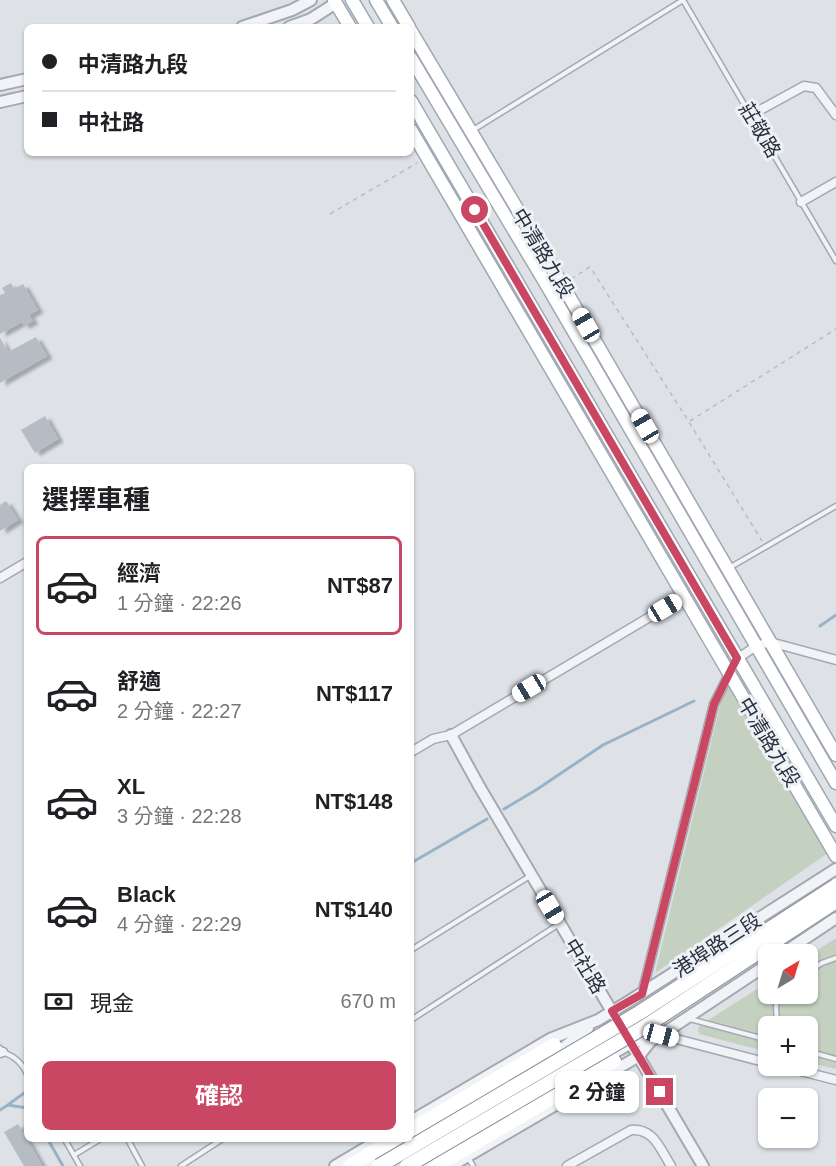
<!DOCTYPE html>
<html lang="zh-TW">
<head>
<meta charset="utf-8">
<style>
  body { margin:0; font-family:Arial,"Noto Sans TC",sans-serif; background:#f2f2f2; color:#202124; height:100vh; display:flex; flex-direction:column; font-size:22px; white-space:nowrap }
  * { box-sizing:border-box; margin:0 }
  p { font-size:20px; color:#757577 }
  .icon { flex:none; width:33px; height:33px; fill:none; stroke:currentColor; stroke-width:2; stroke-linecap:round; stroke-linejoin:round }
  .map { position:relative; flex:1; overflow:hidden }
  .panel { position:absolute; left:24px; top:464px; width:390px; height:678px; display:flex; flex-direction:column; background:#fff; border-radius:9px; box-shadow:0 2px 4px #0004 }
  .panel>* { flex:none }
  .guide { position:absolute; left:24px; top:24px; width:390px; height:132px; border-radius:9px; box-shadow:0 2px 4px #0004; display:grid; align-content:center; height:132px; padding:0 18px; background:#fff }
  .needle { width:39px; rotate:38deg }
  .tools { position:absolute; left:758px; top:944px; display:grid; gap:12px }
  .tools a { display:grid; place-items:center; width:60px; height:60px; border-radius:9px; background:#fff; box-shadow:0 2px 4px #0004; font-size:30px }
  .end { position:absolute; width:27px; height:27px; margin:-14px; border:8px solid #c94763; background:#fff; box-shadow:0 0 0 3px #fff }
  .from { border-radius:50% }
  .bubble { position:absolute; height:42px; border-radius:9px; background:#fff; box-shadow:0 2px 4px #0004; font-size:20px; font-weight:700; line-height:42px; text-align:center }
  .car { position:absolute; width:18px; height:36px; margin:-18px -9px; border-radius:8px; box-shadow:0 0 4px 2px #0007; background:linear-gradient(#fff 24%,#345 0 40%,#fff 0 76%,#345 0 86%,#fff 0) }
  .guide b { display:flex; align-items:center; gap:21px; height:57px; font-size:22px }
  .guide b+b { border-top:2px solid #e0e0e0 }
  .guide i { width:15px; height:15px; background:#202124 }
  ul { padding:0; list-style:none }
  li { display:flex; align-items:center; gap:18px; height:99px; margin:0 12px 9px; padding:0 6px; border:3px solid transparent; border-radius:9px }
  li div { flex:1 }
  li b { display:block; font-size:22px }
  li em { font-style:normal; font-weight:700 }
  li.on { border-color:#c94763 }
  li>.icon { width:54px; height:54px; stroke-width:1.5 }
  h2 { padding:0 18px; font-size:27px; line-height:72px }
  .pay { display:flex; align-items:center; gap:15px; height:66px; padding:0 18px; font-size:22px }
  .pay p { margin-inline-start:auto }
  .action { display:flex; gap:12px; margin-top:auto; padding:12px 18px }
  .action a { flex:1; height:69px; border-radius:9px; background:#c94763; color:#fff; font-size:24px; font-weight:700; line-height:69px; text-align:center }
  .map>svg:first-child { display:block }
  .green { fill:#c5d1c0 }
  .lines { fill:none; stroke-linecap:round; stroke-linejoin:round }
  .stream { stroke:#9ab2c6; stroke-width:3 }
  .building { fill:#b6bcc4; filter:url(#shadow) }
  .service-casing { stroke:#a4a9b1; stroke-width:7 }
  .minor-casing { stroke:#a4a9b1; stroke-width:11 }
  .tertiary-casing { stroke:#a4a9b1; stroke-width:14 }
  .primary-casing { stroke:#9ea8b3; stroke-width:15 }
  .trunk-casing { stroke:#86919d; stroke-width:16 }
  .path { stroke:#b9bdc2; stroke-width:1.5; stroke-dasharray:4.5 4.5; stroke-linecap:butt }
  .service { stroke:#f1f3f6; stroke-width:4 }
  .minor { stroke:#f1f3f6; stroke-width:8 }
  .tertiary { stroke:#f1f3f6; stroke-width:10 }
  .primary { stroke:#fff; stroke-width:12 }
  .trunk { stroke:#fff; stroke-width:14 }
  .trunk-bridge-casing { stroke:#86919d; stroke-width:16; stroke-linecap:butt }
  .trunk-bridge { stroke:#fff; stroke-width:14 }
  .route { stroke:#c94763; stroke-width:8 }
  .labels { text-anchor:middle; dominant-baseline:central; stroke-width:6; stroke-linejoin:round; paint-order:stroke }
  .street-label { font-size:20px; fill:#28313e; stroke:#eef1f5 }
</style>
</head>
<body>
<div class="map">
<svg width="836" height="1166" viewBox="0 0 836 1166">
  <defs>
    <filter id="shadow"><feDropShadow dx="5.5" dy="3" stdDeviation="1.5" flood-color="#0004"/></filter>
  </defs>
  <rect width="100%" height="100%" fill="#dee2e7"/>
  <g class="green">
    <polygon points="726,681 828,853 655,973"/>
    <polygon points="836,938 836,1069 807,1062 807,1026 768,1026 768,1052 699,1034 698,1028 702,1024 768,982 768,993 807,993 807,957"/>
  </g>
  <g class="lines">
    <g class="stream">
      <polyline points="820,626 836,615"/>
      <polyline points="504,809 536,790 603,745 694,701"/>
      <polyline points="411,863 487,819"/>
      <polyline points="9,1104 27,1091"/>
      <polyline points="0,1110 8,1105 27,1108"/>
      <polyline points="47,1138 63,1166"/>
    </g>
  </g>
  <g class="building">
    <polygon points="11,283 14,289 23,284 38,310 29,315 33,321 24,326 22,322 0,334 0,295 5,293 2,288"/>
    <polygon points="36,337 47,356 0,383 0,338 8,352"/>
    <polygon points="45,416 58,439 35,453 21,430"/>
    <polygon points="6,501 18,520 0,531 0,505"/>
    <polygon points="18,1124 32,1148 42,1166 24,1166 4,1132"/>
  </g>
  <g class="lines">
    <defs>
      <g id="service">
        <polyline points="473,130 683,0 836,261"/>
        <polyline points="729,568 836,506"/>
        <polyline points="411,950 530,876"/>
        <polyline points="807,972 822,963 836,958"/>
        <polyline points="690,1019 768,1040"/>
        <polyline points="411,1020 559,924"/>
        <polyline points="777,1026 776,1006 780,993"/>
        <path d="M0 1048C4 1054 7 1053 13 1057 19 1061 24 1067 27 1074"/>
        <polyline points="807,1051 836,1059"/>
        <polyline points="64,1138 80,1166"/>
        <polyline points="127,1138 142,1166"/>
        <polyline points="74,1155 102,1138"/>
        <polyline points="468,1157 473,1166"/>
        <polyline points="181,1166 224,1138"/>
      </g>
      <g id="minor">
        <polyline points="751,115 804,86 816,88 836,115"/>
        <polyline points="801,202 836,182"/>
        <polyline points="0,578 27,562"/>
        <polyline points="411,752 433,739 451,735 685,596"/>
        <polyline points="642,994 714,704 737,659 756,646 770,642 836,660"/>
        <polyline points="661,1035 768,1063"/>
        <polyline points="0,1053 3,1052"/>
        <polyline points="777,1065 836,1080"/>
        <path d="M567 1166 631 1130C654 1128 660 1149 671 1166"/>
      </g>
      <g id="tertiary">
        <polyline points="242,27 292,10 311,0"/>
        <polyline points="289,27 311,19 336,3"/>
        <polyline points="0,85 27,79"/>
        <polyline points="0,102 27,96"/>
        <polyline points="451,735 479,786 703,1166"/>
        <polyline points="782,954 836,918"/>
        <polyline points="648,1042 661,1035 768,964"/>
        <polyline points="411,1121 550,1039 598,1020 631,1000 836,869"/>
        <polyline points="411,1138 558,1052 588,1028"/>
        <polyline points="335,1166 382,1138"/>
        <polyline points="364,1166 411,1138"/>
        <polyline points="422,1166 631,1043 654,1038"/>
        <polyline points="451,1166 639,1056 653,1038"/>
      </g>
      <g id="primary">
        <polyline points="334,0 350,27"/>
        <polyline points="352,0 368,27"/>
        <polyline points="376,0 392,27"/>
        <polyline points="393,0 409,27"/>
        <polyline points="411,31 559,279 836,755"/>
        <polyline points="411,58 546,284 836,783"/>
        <polyline points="411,101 836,826"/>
        <polyline points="411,130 836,856"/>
      </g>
      <g id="trunk">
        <polyline points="411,1130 554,1045"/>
        <polyline points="350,1166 396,1138"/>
        <polyline points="436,1166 614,1061"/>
      </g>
    </defs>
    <use href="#service" class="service-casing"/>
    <use href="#minor" class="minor-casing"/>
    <use href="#tertiary" class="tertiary-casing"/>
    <use href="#primary" class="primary-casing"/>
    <use href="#trunk" class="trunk-casing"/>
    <g class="path">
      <polyline points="330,214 417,163"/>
      <polyline points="571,279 590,267 689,422 762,541"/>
      <polyline points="690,421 836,329"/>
    </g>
    <use href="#service" class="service"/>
    <use href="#minor" class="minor"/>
    <use href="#tertiary" class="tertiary"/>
    <use href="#primary" class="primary"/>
    <use href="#trunk" class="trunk"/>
    <defs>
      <g id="trunk-bridge">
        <polyline points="379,1166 639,1013 836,886"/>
        <polyline points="407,1166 646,1026 836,901"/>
      </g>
    </defs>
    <use href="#trunk-bridge" class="trunk-bridge-casing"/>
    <use href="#trunk-bridge" class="trunk-bridge"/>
  </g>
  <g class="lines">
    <polyline class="route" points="475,210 737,658 714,704 642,994 612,1011 660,1092"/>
  </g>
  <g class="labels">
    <g class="street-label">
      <text transform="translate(760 130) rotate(59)">莊敬路</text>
      <text transform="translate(543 253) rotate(59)">中清路九段</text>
      <text transform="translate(769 742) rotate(59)">中清路九段</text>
      <text transform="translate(717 945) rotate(-33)">港埠路三段</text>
      <text transform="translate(585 966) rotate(59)">中社路</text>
    </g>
  </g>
</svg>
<div class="tools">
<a><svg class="needle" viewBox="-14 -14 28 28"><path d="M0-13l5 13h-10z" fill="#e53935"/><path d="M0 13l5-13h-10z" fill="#757577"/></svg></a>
<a>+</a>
<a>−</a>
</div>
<i class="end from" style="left:475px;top:210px"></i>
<i class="end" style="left:660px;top:1092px"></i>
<div class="bubble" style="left:555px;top:1071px;width:84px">2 分鐘</div>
<i class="car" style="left:586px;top:325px;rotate:330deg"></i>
<i class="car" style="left:645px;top:426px;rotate:330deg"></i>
<i class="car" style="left:665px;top:608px;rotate:59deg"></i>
<i class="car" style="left:529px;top:688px;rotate:239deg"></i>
<i class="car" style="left:550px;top:907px;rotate:149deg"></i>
<i class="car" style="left:661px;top:1035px;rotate:105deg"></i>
<div class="guide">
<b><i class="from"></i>中清路九段</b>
<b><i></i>中社路</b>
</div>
<section class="panel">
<h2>選擇車種</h2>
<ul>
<li class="on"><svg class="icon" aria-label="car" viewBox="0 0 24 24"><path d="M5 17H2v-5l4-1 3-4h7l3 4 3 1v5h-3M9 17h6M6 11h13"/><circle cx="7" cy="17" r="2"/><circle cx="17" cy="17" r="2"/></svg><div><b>經濟</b><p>1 分鐘 · 22:26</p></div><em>NT$87</em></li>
<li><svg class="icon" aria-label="car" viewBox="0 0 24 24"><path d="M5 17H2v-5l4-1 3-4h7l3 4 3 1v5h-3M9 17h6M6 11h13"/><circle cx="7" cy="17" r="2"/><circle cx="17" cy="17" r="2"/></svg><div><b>舒適</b><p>2 分鐘 · 22:27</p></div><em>NT$117</em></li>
<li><svg class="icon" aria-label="car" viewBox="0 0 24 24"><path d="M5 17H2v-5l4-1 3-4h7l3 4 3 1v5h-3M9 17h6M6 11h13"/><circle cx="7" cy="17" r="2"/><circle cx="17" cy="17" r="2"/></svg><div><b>XL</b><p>3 分鐘 · 22:28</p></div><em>NT$148</em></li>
<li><svg class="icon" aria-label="car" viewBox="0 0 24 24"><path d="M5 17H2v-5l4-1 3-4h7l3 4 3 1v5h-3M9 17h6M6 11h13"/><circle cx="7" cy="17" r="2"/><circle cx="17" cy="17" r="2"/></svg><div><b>Black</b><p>4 分鐘 · 22:29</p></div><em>NT$140</em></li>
</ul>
<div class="pay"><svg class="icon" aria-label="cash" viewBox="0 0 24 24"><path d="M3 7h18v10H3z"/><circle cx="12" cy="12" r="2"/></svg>現金<p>670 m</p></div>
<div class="action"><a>確認</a></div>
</section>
</div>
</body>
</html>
